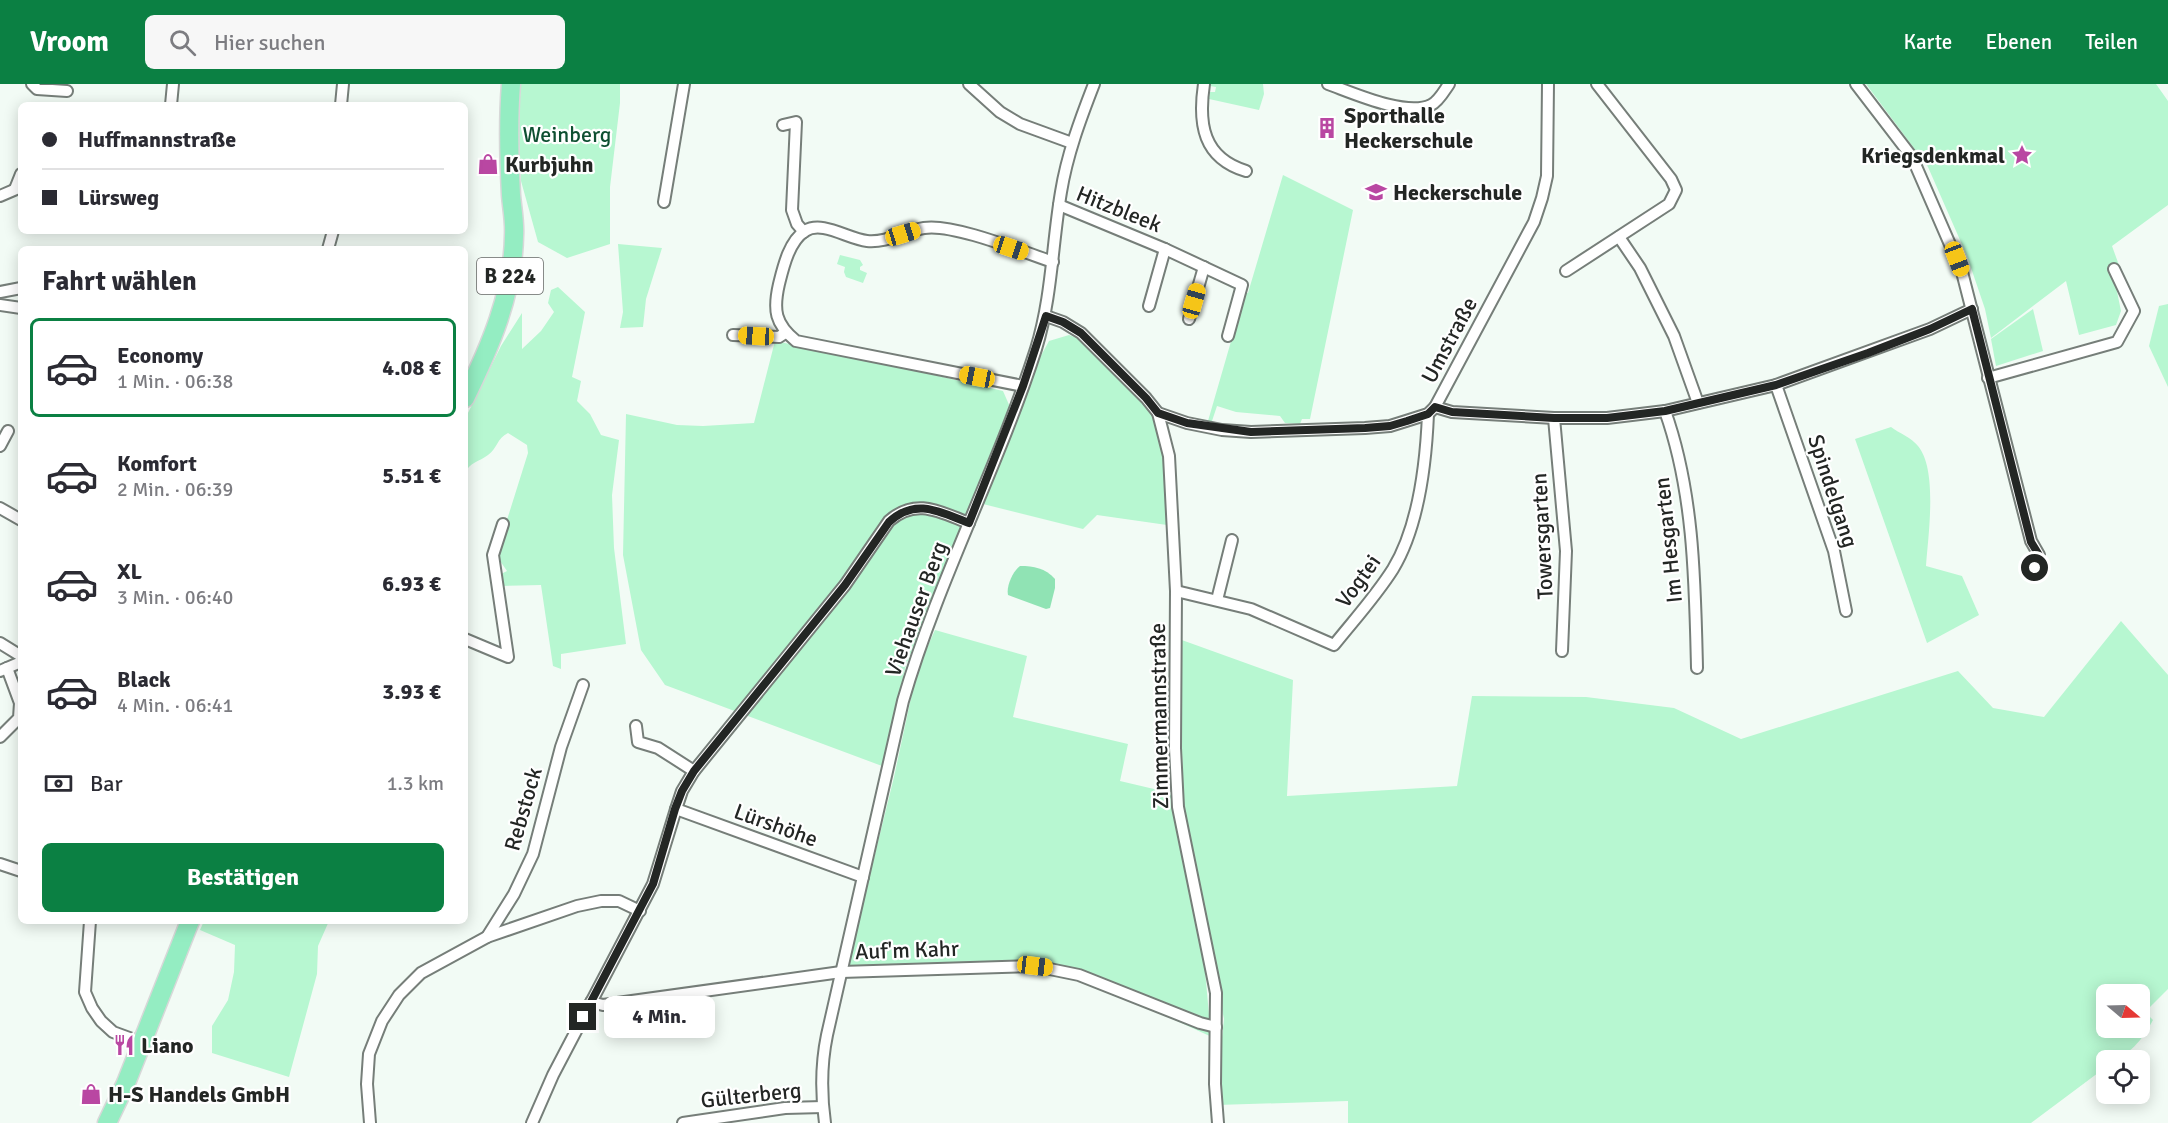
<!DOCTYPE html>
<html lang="de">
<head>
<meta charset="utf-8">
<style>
  body { margin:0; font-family:Signika,sans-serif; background:#f7f7f7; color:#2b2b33; height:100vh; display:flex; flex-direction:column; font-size:22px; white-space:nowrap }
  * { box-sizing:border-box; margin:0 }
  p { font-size:20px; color:#7c7c81 }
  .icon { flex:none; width:33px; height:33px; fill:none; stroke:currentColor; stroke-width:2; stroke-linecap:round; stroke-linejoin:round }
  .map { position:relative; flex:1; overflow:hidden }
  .side { position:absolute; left:18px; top:162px; width:450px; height:678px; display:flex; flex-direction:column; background:#fff; border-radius:9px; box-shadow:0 3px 15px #0003 }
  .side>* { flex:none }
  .banner { position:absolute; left:18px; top:18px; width:450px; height:132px; border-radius:9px; box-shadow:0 3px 15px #0003; display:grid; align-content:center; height:132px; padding:0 24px; background:#fff }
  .needle { width:39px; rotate:109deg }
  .tools { position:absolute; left:2096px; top:900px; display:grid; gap:12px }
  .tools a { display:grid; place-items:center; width:54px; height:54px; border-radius:9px; background:#fff; box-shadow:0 3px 15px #0003; font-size:30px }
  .end { position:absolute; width:27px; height:27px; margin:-14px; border:8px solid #232624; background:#fff; box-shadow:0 0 0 3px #fff }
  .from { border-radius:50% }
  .bubble { position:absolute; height:42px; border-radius:9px; background:#fff; box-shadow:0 3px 15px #0003; font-size:20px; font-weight:700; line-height:42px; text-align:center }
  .car { position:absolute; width:18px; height:36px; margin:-18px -9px; border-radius:8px; box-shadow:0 0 4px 2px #0007; background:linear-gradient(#f5c518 24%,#345 0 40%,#f5c518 0 76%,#345 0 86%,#f5c518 0) }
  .banner b { display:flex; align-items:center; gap:21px; height:57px; font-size:22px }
  .banner b+b { border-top:2px solid #e1e1e2 }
  .banner i { width:15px; height:15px; background:#2b2b33 }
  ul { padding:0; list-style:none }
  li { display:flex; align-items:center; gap:18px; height:99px; margin:0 12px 9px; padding:0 12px; border:3px solid transparent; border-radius:9px }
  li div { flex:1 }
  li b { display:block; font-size:22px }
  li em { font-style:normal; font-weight:700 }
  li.selected { border-color:#0b8043 }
  li>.icon { width:54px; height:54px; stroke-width:1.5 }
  h2 { padding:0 24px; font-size:27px; line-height:72px }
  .pay { display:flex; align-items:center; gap:15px; height:66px; padding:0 24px; font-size:22px }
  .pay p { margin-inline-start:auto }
  .action { display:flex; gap:12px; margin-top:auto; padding:12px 24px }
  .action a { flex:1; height:69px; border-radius:9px; background:#0b8043; color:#fff; font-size:24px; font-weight:700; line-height:69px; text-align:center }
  header { display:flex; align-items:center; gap:36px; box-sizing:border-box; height:84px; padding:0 30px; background:#0b8043; color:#fff }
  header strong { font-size:28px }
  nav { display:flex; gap:33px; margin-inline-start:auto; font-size:21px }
  .search { width:420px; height:54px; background:#f7f7f7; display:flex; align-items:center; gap:15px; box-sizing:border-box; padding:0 21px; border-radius:9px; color:#7c7c81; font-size:22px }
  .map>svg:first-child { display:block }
  .green { fill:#b7f7d1; fill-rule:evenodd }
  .water { fill:#90e3b4 }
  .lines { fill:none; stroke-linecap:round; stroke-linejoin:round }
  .minor-casing { stroke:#767e79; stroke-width:14 }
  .primary-casing { stroke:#d7d8d8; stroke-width:21 }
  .minor { stroke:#fff; stroke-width:10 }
  .primary { stroke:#94edc2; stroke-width:18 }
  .route { stroke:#232624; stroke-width:8 }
  .labels { text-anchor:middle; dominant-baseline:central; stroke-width:4.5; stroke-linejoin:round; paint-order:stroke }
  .shield { fill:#fff; stroke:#656766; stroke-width:1.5 }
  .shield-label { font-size:21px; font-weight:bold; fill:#232624 }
  .poi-label { font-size:22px; font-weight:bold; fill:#232624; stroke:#fff; text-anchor:start }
  .park-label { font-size:22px; fill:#0f5032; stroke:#fff }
  .street-label { font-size:22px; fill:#232624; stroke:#fff }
</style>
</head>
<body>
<header>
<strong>Vroom</strong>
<div class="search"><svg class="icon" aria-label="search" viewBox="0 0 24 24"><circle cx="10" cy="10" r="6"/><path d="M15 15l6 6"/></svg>Hier suchen</div>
<nav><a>Karte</a><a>Ebenen</a><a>Teilen</a></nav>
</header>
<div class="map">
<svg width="2168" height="1039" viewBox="0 0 2168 1039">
  <rect width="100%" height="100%" fill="#f2fbf5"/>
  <g class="green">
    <polygon points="521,0 620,0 620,19 610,103 610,160 567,174 538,158 521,97 518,41"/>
    <polygon points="1211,0 1263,0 1264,10 1259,26 1209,15 1210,8 1215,8 1216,3 1210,2"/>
    <polygon points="1866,0 2156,0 2168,17 2168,121 2112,162 2120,184 2113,188 2121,227 2116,241 2079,251 2066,197 1991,254 1985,225 1967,172 1928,83"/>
    <polygon points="1283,91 1353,126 1310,335 1302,335 1300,340 1285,339 1280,332 1236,328 1217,322 1212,337 1208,337 1245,209 1248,209"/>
    <polygon points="618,160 662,164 646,215 643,243 620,244 623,228"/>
    <polygon points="840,171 860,176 863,181 860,183 860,186 867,189 863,199 846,193 844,188 845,183 837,180"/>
    <path d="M558 203 585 228 572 293 581 297 577 317 590 330 601 351 619 356 612 411 614 464 626 560 561 570V585L553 582 541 501 500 502 501 490 507 487 496 471 528 369 527 361 508 349C497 354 497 365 488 371 479 378 470 378 465 389V335L501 262 522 229V265L541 247 554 228 548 219 551 206Z"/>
    <polygon points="2168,220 2168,303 2149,262 2159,222"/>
    <polygon points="2033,225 2043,267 1996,282 1991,255"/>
    <polygon points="1069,251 1082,256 1154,329 1164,373 1167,441 1097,431 1083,445 983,420 1033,286 1049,257"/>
    <polygon points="775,257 874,277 1003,307 1010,323 906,581 882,682 665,601 641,566 623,471 626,330 677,341 703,342 754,339"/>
    <path d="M1891 343C1899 349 1912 354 1918 362 1938 386 1928 452 1926 482L1962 492 1979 531 1927 559 1855 355Z"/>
    <path d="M2121 537 2168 591V905L2145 928 2153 936C2144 953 2128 976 2106 976V983L2031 1039H1348V1017L1217 1021V1001L1224 935 1184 738 1179 555 1293 596 1287 712 1457 702 1472 612 1586 613 1674 624 1741 655 1958 587 1993 624 2044 633ZM2106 910H2139V944H2106Z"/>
    <polygon points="935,546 1027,572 1013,633 1128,660 1120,697 1171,709 1204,875 1209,931 1214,954 1050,879 847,884 894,693 917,586"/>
    <polygon points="204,837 329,837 318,862 317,890 289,993 212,969 212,942 228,916 234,888 235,861 200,846"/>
  </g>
  <path class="water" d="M1020 482C1034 482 1045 484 1055 495V504L1050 524 1046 525 1008 511C1006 502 1013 487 1020 482Z"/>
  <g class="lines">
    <defs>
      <g id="minor">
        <polyline points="32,0 37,5 67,7"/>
        <polyline points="969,0 1000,28 1020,40 1072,59"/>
        <path d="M1204 0C1198 40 1203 74 1246 87"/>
        <path d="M1328 0C1353 9 1406 33 1431 21 1439 17 1444 7 1449 0"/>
        <polyline points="1856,0 1912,73 1962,188 2031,457 2039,471 2035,484"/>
        <polyline points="171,21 173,0"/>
        <polyline points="341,21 343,0"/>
        <polyline points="783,41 796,38 792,126 797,140 804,148"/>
        <polyline points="15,105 21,90"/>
        <polyline points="0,112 21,103"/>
        <polyline points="664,118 684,0"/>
        <polyline points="1059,121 1165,165 1242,201 1228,252"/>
        <polyline points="1619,153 1640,184 1674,252 1698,319"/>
        <polyline points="328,165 333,147"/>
        <polyline points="1566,187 1669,120 1676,106 1671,95 1597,0"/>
        <polyline points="0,208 21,204"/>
        <polyline points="0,221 21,224"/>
        <polyline points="1149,222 1165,165"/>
        <polyline points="1046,232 1063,238 1081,249 1146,314 1158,329 1187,339 1222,346 1251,348 1365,344 1390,342 1406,337 1428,330 1435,323 1534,138 1542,114 1547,92 1548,0"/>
        <polyline points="1189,235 1204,183"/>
        <polyline points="733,251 779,253 785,249"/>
        <polyline points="1988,294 2117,258 2134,227 2114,185"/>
        <polyline points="1776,301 1834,467 1846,527"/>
        <path d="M1023 302 796 257C775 240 773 226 779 200 783 184 789 157 805 147 822 136 848 155 867 157 887 159 905 147 924 144 953 139 1023 168 1053 178"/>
        <polyline points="1435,323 1452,328 1554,334 1607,334 1665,327 1776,301 1930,245 1972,225"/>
        <path d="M1665 327C1694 408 1695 498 1697 584"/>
        <polyline points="1158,329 1169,372 1176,507 1175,664 1178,723 1216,909 1215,1000 1218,1039"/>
        <polyline points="1554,334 1566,467 1562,567"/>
        <polyline points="0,362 8,347"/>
        <polyline points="0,424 21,436"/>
        <path d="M1176 507 1251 525 1334 561C1354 536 1376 512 1393 485 1419 442 1426 379 1428 330"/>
        <polyline points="1217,516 1232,456"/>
        <polyline points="465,555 508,573 493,471 503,440"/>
        <polyline points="0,559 21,572"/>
        <polyline points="0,587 21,578"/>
        <polyline points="636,642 638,658 658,664 694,687"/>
        <polyline points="0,653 19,634 20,619 7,584"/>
        <polyline points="676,725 863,793"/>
        <polyline points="0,780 21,787"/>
        <polyline points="90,837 85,908 92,924 101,937 113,948 143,959"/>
        <polyline points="487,853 514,810 533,770 561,663 583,601"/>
        <polyline points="591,918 603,921 841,888 1035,882 1079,891 1200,939 1216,943"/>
        <polyline points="370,1039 367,1000 369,970 382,937 399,911 421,889 487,853 577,822 601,817 619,817 640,827"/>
        <path d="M532 1039 553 991 653 800 676 725 682 707 694 687 845 501 889 437C916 413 940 428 969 439"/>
        <polyline points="683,1039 785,1024 823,1023"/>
        <path d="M825 1039C821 1010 821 980 827 951L903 617C938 496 998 384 1036 265 1052 213 1052 161 1061 108 1067 71 1080 36 1094 0"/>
      </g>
      <g id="primary">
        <path d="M465 314C490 263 513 210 514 152 515 138 512 124 511 111 509 74 508 37 511 0"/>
        <polyline points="107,1039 126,999 190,837"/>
      </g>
    </defs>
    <use href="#minor" class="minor-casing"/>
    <use href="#primary" class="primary-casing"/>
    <use href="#minor" class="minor"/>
    <use href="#primary" class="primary"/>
  </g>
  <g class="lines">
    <path class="route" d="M583 933 653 800 675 725 682 707 694 687 845 501 889 438C916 413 940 428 969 439L1023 302 1046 232 1063 238 1081 249 1146 314 1158 329 1187 339 1251 348 1365 344 1390 342 1407 337 1428 330 1435 323 1452 328 1554 334H1607L1665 327 1776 301 1868 269 1930 245 1972 225 2031 458 2039 471 2035 484"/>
  </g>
  <defs>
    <symbol id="building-bare" viewBox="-9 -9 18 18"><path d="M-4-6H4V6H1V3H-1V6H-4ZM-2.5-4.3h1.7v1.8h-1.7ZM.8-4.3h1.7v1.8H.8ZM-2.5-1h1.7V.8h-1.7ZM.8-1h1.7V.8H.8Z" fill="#b947a2" stroke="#fff" stroke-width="2.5" paint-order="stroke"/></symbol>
    <symbol id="sight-bare" viewBox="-9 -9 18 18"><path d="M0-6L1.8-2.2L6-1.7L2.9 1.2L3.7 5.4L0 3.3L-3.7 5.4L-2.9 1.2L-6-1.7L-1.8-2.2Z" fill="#b947a2" stroke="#fff" stroke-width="2.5" paint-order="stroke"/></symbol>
    <symbol id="shop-bare" viewBox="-9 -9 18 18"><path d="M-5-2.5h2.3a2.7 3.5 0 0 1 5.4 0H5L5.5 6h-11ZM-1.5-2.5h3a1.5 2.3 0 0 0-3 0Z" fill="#b947a2" stroke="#fff" stroke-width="2.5" paint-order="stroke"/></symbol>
    <symbol id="school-bare" viewBox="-9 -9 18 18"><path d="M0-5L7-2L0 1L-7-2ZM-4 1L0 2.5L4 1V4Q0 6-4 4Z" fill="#b947a2" stroke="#fff" stroke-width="2.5" paint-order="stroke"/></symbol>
    <symbol id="restaurant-bare" viewBox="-9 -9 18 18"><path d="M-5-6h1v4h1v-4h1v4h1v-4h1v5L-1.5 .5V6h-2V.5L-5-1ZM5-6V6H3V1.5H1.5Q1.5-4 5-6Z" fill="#b947a2" stroke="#fff" stroke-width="2.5" paint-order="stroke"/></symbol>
  </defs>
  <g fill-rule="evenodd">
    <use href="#building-bare" x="1312" y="29" width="30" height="30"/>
    <use href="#sight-bare" x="2007" y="56" width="30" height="30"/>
    <use href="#shop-bare" x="473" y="65" width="30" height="30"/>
    <use href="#school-bare" x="1361" y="93" width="30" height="30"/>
    <use href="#restaurant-bare" x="109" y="946" width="30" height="30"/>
    <use href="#shop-bare" x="76" y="995" width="30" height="30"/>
  </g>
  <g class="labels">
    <rect class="shield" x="477" y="174" width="66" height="36" rx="4.5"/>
    <g class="shield-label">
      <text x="510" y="192">B 224</text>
    </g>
    <g class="poi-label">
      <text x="1344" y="31">Sporthalle<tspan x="1344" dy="25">Heckerschule</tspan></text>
      <text x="2005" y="71" text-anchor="end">Kriegsdenkmal</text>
      <text x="505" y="80">Kurbjuhn</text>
      <text x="1393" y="108">Heckerschule</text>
      <text x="141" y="961">Liano</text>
      <text x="108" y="1010">H-S Handels GmbH</text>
    </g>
    <g class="park-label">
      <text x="567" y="50">Weinberg</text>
    </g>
    <g class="street-label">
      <text transform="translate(1119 125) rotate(22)">Hitzbleek</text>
      <text transform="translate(1449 256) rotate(-62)">Umstraße</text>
      <text transform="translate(1833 407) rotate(72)">Spindelgang</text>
      <text transform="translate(1542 452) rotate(-93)">Towersgarten</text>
      <text transform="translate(1668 456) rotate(-96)">Im Hesgarten</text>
      <text transform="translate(1358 497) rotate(-54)">Vogtei</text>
      <text transform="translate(916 525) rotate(-70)">Viehauser Berg</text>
      <text transform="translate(1159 632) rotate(-91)">Zimmermannstraße</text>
      <text transform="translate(523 725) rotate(-74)">Rebstock</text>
      <text transform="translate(776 741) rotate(20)">Lürshöhe</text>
      <text transform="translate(907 866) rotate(-2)">Auf'm Kahr</text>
      <text transform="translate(751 1011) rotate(-6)">Gülterberg</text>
    </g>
  </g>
</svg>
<div class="tools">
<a><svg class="needle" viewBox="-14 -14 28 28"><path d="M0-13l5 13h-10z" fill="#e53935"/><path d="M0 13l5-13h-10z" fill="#7c7c81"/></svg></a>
<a><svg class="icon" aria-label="locate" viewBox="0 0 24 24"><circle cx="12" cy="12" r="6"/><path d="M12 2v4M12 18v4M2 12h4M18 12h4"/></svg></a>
</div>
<i class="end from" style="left:2035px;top:484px"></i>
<i class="end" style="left:583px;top:933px"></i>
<div class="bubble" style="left:604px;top:912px;width:111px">4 Min.</div>
<i class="car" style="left:903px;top:150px;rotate:73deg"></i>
<i class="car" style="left:1011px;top:164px;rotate:108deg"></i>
<i class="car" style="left:1957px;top:175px;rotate:159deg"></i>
<i class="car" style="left:1194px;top:217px;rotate:16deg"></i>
<i class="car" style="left:756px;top:252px;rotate:273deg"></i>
<i class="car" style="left:977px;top:293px;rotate:281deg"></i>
<i class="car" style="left:1035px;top:882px;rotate:97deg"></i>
<div class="banner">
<b><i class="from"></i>Huffmannstraße</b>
<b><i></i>Lürsweg</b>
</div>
<section class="side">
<h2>Fahrt wählen</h2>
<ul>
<li class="selected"><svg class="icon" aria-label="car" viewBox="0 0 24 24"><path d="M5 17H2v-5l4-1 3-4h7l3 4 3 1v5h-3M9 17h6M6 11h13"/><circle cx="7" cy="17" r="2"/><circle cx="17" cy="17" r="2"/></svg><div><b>Economy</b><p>1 Min. · 06:38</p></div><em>4.08 €</em></li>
<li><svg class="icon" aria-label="car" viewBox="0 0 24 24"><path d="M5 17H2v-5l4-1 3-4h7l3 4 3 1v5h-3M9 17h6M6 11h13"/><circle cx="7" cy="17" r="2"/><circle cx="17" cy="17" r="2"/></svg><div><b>Komfort</b><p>2 Min. · 06:39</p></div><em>5.51 €</em></li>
<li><svg class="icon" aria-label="car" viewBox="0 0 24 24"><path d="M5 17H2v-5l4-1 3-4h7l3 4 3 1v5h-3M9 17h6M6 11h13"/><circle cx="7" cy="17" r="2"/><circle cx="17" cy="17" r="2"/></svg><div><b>XL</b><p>3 Min. · 06:40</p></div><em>6.93 €</em></li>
<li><svg class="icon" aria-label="car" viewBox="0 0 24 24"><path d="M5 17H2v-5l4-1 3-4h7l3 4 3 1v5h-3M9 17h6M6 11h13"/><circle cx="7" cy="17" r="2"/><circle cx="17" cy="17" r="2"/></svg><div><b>Black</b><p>4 Min. · 06:41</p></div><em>3.93 €</em></li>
</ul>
<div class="pay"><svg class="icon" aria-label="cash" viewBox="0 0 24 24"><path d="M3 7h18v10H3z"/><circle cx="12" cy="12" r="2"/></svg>Bar<p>1.3 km</p></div>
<div class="action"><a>Bestätigen</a></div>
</section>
</div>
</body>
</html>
